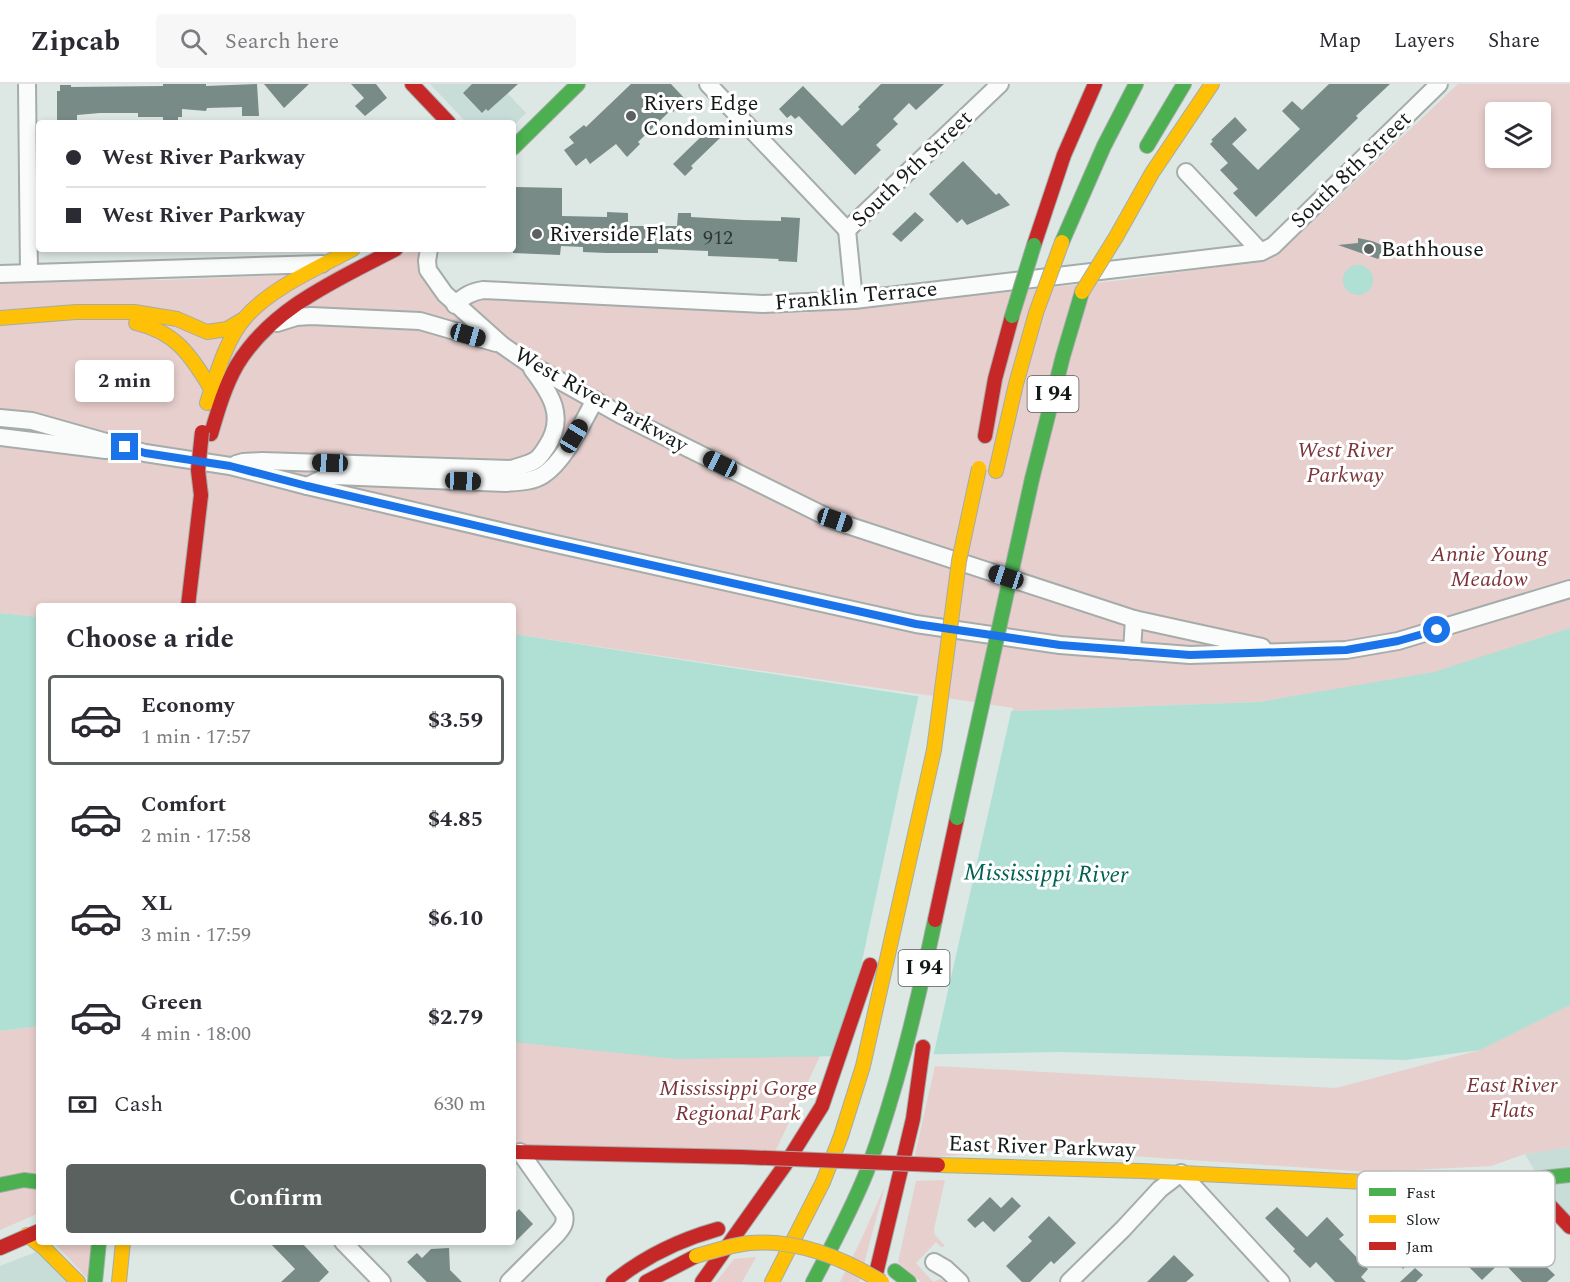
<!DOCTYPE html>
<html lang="en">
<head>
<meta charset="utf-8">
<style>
  body { margin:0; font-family:Spectral,serif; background:#f7f7f7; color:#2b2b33; height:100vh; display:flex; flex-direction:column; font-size:22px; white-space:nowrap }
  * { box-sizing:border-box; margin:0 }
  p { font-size:20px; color:#7c7c81 }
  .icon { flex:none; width:33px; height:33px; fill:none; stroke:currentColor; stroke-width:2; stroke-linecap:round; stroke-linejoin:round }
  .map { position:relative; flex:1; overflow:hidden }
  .details { position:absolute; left:36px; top:519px; width:480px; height:642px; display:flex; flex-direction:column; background:#fff; border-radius:6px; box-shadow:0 3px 9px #0003 }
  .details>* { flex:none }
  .banner { position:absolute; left:36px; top:36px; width:480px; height:132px; border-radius:6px; box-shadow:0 3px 9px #0003; display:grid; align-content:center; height:132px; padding:0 30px; background:#fff }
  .tools { position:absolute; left:1485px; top:18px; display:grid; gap:12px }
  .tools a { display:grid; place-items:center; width:66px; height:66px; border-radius:6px; background:#fff; box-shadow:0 3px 9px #0003; font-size:30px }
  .end { position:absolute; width:27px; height:27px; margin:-14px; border:8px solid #1a73e8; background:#fff; box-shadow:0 0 0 3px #fff }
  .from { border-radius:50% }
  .bubble { position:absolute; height:42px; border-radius:6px; background:#fff; box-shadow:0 3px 9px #0003; font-size:20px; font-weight:700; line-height:42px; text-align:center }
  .car { position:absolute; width:18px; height:36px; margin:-18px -9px; border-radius:8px; box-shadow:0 0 4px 2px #0007; background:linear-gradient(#222 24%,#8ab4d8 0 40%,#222 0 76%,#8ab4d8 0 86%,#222 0) }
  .banner b { display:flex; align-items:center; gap:21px; height:57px; font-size:22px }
  .banner b+b { border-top:2px solid #e1e1e2 }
  .banner i { width:15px; height:15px; background:#2b2b33 }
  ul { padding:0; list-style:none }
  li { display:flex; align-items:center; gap:18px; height:90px; margin:0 12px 9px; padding:0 18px; border:3px solid transparent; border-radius:6px }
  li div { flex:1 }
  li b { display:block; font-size:22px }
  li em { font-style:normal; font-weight:700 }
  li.current { border-color:#5a615f }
  li>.icon { width:54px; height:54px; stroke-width:1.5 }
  h2 { padding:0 30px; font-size:27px; line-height:72px }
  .pay { display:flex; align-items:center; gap:15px; height:66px; padding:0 30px; font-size:22px }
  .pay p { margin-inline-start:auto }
  .action { display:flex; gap:12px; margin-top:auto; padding:12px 30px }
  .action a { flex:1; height:69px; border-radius:6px; background:#5a615f; color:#fff; font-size:24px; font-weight:700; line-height:69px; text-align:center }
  header { display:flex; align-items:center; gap:36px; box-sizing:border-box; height:84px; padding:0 30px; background:#fff; border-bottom:2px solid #e1e1e2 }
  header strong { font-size:28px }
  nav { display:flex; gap:33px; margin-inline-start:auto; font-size:21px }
  .search { width:420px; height:54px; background:#f7f7f7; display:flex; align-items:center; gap:15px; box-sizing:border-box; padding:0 21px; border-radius:6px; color:#7c7c81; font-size:22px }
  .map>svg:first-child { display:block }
  .built { fill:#c9ddd8 }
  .green { fill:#e7cfcd; fill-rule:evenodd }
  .water { fill:#afe0d3 }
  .pier { fill:#dde7e4 }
  .building { fill:#788b87 }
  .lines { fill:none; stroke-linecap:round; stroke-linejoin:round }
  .street-casing { stroke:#a5acaa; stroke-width:20 }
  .fast-casing { stroke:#a5acaa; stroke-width:16 }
  .slow-casing { stroke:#a5acaa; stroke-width:16 }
  .jam-casing { stroke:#a5acaa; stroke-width:16 }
  .street { stroke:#fafbfb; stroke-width:16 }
  .fast { stroke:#4caf50; stroke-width:14 }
  .slow { stroke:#ffc107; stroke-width:14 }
  .jam { stroke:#c62828; stroke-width:14 }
  .fast-bridge-casing { stroke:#a5acaa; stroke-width:16; stroke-linecap:butt }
  .slow-bridge-casing { stroke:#a5acaa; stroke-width:16; stroke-linecap:butt }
  .jam-bridge-casing { stroke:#a5acaa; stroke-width:16; stroke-linecap:butt }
  .fast-bridge { stroke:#4caf50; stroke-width:14 }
  .slow-bridge { stroke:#ffc107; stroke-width:14 }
  .jam-bridge { stroke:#c62828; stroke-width:14 }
  .route { stroke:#1a73e8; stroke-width:8 }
  .poi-dot { fill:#5a615f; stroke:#fff; stroke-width:2 }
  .labels { text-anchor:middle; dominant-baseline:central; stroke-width:6; stroke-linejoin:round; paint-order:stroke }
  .number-label { font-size:20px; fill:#2c3634 }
  .shield { fill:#fff; stroke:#5a5e5d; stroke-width:1.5 }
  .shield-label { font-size:21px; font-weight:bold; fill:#131918 }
  .poi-label { font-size:22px; fill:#131918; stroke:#fff; text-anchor:start }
  .street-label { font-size:22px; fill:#131918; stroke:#fff }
  .park-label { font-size:22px; font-style:italic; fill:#7d3438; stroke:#fff }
  .water-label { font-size:24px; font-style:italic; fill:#016152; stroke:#fff }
  .key { fill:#fff; stroke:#b8baba; stroke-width:1.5 }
  .key-label { font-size:16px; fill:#131918 }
</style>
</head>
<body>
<header>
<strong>Zipcab</strong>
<div class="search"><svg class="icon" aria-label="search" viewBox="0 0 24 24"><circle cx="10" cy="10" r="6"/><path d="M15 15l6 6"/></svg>Search here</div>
<nav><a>Map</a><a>Layers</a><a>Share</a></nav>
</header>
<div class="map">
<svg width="1570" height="1198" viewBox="0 0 1570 1198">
  <rect width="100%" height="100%" fill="#dde7e4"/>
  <g class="built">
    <polygon points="430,0 499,0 526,29 513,42 513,39 467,39"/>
    <polygon points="1570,1063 1570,1134 1549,1112 1525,1070"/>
    <polygon points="36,1168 70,1198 0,1198 0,1182"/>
  </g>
  <g class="green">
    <path d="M1458 0H1570V544L1434 589 1259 618 1013 627V624L513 550V522H39V533L0 529V196H164L269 192 419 166 424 192 438 216 484 215 600 219 803 229 1123 196 1246 179 1286 163ZM1496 28H1540V74H1496Z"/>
    <polygon points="1570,921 1570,1063 1525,1070 1491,1082 1370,1088 1027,1065 914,1075 935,982 1336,1004 1480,966"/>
    <polygon points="39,942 39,1129 0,1146 0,947"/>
    <polygon points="513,957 827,957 775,1068 513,1064"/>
    <polygon points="945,1096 934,1145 935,1151 945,1162 941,1163 936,1158 916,1179 933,1198 940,1195 946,1198 921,1198 898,1178 916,1097"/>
    <polygon points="885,1102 859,1198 840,1198 861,1156"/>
    <polygon points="61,1158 96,1158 90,1197 56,1161"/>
    <polygon points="756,1173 742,1198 716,1198 734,1175"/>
  </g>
  <g class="water">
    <circle cx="1358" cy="196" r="15"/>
    <polygon points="0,529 39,533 39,942 0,947"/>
    <polygon points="1570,544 1570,921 1480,966 1405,976 1058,968 677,975 513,958 513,550 1013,627 1259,618 1434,588"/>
  </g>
  <polygon class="pier" points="919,610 1012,624 933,973 834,975 852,924"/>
  <g class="building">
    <polygon points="163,0 206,0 206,2 257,0 259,32 242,32 242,23 207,24 206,27 182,25 182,33 178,33 178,37 163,37 163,33 138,33 138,29 100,29 77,31 77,37 57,37 57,7 60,7 60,1 71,1 71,3 163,2"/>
    <polygon points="264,0 309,0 284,24"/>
    <polygon points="351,0 376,0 387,14 365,32 355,22 364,14"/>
    <polygon points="472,0 518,0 488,27 486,25 482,29 463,9"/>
    <polygon points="631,0 671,0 686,16 673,28 671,26 638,58 640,60 627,73 616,60 590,80 586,74 576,82 564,66 574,59 569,53 584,41 586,43"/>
    <polygon points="881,0 944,0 916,26 909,19 893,35 898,40 876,61 881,66 855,91 799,32 795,35 791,31 787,34 779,25 803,2 842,42 860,25 858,23"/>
    <polygon points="1329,0 1390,0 1356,32 1358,34 1256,133 1233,109 1238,105 1220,86 1228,79 1210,60 1213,57 1211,56 1235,33 1247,46 1232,60 1258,86 1300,45 1282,27 1292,17 1302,26"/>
    <polygon points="710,44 720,54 691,82 693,84 685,92 673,80"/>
    <polygon points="963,77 996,111 999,109 1010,121 967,141 962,135 957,139 929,110"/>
    <polygon points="516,103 562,104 562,132 607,133 607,128 628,129 628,142 677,142 678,129 691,129 691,133 743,136 781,137 781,133 800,134 797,178 778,177 779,175 708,172 708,167 658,165 658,169 606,169 583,168 583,163 561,162 560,171 513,169"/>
    <polygon points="915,128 924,136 901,158 892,150"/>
    <polygon points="1358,154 1372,157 1387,163 1378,175 1338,161 1358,159"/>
    <polygon points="990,1113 1001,1124 1012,1113 1021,1122 994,1148 983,1137 975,1144 967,1136"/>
    <polygon points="1277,1123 1307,1153 1327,1133 1344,1151 1339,1155 1368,1185 1361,1193 1366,1198 1335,1198 1316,1178 1310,1184 1293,1167 1295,1165 1265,1134"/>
    <polygon points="519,1125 533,1140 513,1160 513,1131"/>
    <polygon points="1049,1132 1076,1159 1054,1180 1051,1177 1030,1198 1022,1198 1006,1182 1032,1157 1028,1153"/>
    <polygon points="1483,1133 1498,1148 1506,1140 1522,1156 1521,1158 1555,1191 1547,1198 1522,1198 1502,1177 1482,1196 1469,1183 1487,1166 1468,1147"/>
    <polygon points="1386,1152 1411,1178 1403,1185 1378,1159"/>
    <polygon points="269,1158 301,1158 329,1188 319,1198 281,1198 295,1185"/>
    <polygon points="449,1164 450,1186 462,1198 427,1198 407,1178 417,1169 422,1174 431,1165"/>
    <polygon points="1174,1171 1194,1191 1186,1198 1147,1198"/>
    <polygon points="1415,1184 1423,1191 1416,1198 1400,1198"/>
  </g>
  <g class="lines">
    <defs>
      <g id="street">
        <polyline points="27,0 29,189"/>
        <polyline points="708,0 847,146"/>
        <polyline points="1186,88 1261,168"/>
        <polyline points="847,146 1000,0"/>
        <polyline points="847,146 854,216"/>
        <polyline points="429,165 427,177 428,186 445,210 502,261 528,279 621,331 835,437 1134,535 1262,563"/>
        <polyline points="0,190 322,180"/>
        <path d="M455 221C464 212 471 208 483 206L763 220 854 216 1261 168 1273 162 1439 0"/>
        <polyline points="277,239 296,233 311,232 420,237 496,259"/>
        <polyline points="0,334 32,337 145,369 230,382 307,402 547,458 916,540 1060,561 1190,571 1346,566 1398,557 1570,505"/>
        <polyline points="0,353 106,366"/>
        <path d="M236 380 243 378 262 377 512 385C519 382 527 381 534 377 540 374 543 368 547 362 566 333 551 310 532 285"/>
        <path d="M307 402 324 394 336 392 505 399C517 398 532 398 543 391 565 377 582 339 595 316"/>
        <polyline points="1132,567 1134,535"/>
        <polyline points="343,1158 382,1198"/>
        <polyline points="934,1178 946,1185 960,1198"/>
        <path d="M509 1198 557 1150C563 1143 566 1139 564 1130L520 1068"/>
        <polyline points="1069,1198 1123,1145 1160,1105 1181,1089 1281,1198"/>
      </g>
      <g id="fast">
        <polyline points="1147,62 1184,0"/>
        <polyline points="513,64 578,0"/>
        <polyline points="1062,158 1104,62 1136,0"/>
        <polyline points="1032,395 1063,272 1082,208"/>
        <polyline points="1385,1099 1513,1097 1570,1091"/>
        <polyline points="0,1101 24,1096 39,1098"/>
        <polyline points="895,1187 909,1198"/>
        <polyline points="95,1198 99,1158"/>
        <path d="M813 1198C832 1162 852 1125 867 1087 897 1006 917 921 935 836"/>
      </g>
      <g id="slow">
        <polyline points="1116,153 1152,89 1212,0"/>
        <polyline points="0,234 76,228 134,228 177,235 207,248 227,245 244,235"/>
        <path d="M136 239C175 248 190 270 210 303"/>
        <path d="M207 319C216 292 226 256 244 235 270 204 318 184 353 165"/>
        <polyline points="996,387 1016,300 1036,229"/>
        <polyline points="938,1081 1141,1087 1385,1099"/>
        <polyline points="27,1151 44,1164 78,1198"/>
        <polyline points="119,1198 123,1158"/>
        <polyline points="772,1198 823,1098 841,1052 863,982 934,666"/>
      </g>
      <g id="jam">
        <polyline points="412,0 449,39"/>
        <polyline points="1034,161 1064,71 1095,0"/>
        <path d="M211 350C218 326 225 302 237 281 272 223 339 195 396 165"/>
        <polyline points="985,352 995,295 1012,232"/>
        <polyline points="188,522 201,411"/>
        <polyline points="935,836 957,734"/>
        <polyline points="513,1068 742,1073"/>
        <polyline points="1526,1096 1570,1143"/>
        <polyline points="0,1164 39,1147"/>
        <path d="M613 1198C645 1172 679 1156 718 1145"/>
        <polyline points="646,1198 696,1172"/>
        <polyline points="702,1198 785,1081 822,1022 870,881"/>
        <polyline points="874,1198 913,1035 923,963"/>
      </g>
    </defs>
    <use href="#street" class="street-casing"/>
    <use href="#fast" class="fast-casing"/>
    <use href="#slow" class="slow-casing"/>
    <use href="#jam" class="jam-casing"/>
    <use href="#street" class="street"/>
    <use href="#fast" class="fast"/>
    <use href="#slow" class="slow"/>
    <use href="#jam" class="jam"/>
    <defs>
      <g id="fast-bridge">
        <polyline points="1012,232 1034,161"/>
        <polyline points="957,734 1032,395"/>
      </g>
      <g id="slow-bridge">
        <polyline points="1082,208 1116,153"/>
        <polyline points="1036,229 1062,158"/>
        <polyline points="934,666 959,477 979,384"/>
        <path d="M696 1172C714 1167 731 1161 750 1159 798 1155 843 1174 882 1198"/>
      </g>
      <g id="jam-bridge">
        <polyline points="201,411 198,386 202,348"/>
        <polyline points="742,1073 938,1081"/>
      </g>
    </defs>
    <use href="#fast-bridge" class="fast-bridge-casing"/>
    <use href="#slow-bridge" class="slow-bridge-casing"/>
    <use href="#jam-bridge" class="jam-bridge-casing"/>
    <use href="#fast-bridge" class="fast-bridge"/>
    <use href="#slow-bridge" class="slow-bridge"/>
    <use href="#jam-bridge" class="jam-bridge"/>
  </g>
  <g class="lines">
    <polyline class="route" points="125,363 145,369 230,382 307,402 525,453 916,540 1060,561 1190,571 1346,566 1398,557 1437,546"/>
  </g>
  <g class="poi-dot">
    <circle cx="631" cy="32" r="6"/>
    <circle cx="537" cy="150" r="6"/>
    <circle cx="1369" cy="165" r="6"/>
  </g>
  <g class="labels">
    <g class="number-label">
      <text x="718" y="154">912</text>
    </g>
    <g class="shield">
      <rect x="1027.5" y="292" width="51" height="36" rx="4.5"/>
      <rect x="898.5" y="866" width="51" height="36" rx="4.5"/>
    </g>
    <g class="shield-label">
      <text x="1053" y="310">I 94</text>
      <text x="924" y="884">I 94</text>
    </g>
    <g class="poi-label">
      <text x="643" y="19">Rivers Edge<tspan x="643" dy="25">Condominiums</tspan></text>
      <text x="549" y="150">Riverside Flats</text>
      <text x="1381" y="165">Bathhouse</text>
    </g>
    <g class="street-label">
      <text transform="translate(912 85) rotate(-44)">South 9th Street</text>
      <text transform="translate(1351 86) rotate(-44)">South 8th Street</text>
      <text transform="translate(856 212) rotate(-5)">Franklin Terrace</text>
      <text transform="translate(601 316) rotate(29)">West River Parkway</text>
      <text transform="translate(1042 1063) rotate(2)">East River Parkway</text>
    </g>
    <g class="park-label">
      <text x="1345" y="366">West River<tspan x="1345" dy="25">Parkway</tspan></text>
      <text x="1489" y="470">Annie Young<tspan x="1489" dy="25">Meadow</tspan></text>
      <text x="1512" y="1001">East River<tspan x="1512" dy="25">Flats</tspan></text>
      <text x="738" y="1004">Mississippi Gorge<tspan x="738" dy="25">Regional Park</tspan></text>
    </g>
    <g class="water-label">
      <text transform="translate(1046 790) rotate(1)">Mississippi River</text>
    </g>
  </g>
  <rect x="1357" y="1087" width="198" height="96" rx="9" class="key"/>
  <rect x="1369" y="1104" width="27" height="8" fill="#4caf50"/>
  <rect x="1369" y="1131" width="27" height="8" fill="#ffc107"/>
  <rect x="1369" y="1158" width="27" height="8" fill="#c62828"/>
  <g class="key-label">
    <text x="1406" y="1114">Fast</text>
    <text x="1406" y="1141">Slow</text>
    <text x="1406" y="1168">Jam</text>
  </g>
</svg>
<div class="tools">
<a><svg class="icon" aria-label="layers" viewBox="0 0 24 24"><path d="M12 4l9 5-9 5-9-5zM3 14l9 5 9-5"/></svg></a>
</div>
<i class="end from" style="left:1437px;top:546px"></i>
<i class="end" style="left:125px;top:363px"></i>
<div class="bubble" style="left:75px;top:276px;width:99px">2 min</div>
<i class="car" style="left:468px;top:251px;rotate:106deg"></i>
<i class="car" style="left:574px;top:352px;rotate:31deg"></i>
<i class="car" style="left:330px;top:379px;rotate:272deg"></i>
<i class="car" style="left:720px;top:380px;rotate:296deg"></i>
<i class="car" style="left:463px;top:397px;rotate:92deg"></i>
<i class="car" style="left:835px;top:436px;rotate:108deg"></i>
<i class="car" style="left:1006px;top:493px;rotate:288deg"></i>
<div class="banner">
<b><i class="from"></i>West River Parkway</b>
<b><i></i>West River Parkway</b>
</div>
<section class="details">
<h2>Choose a ride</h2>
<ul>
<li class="current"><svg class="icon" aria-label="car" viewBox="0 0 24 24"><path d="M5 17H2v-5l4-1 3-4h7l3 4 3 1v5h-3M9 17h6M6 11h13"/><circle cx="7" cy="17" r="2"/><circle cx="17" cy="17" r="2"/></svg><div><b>Economy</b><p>1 min · 17:57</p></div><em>$3.59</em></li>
<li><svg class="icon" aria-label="car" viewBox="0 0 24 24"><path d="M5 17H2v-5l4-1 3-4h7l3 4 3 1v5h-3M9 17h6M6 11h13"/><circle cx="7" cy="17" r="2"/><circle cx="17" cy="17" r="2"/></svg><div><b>Comfort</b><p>2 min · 17:58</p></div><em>$4.85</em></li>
<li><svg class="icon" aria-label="car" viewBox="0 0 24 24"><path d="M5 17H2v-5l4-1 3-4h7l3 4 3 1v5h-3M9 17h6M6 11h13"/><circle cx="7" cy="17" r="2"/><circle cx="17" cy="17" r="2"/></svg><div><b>XL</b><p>3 min · 17:59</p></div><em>$6.10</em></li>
<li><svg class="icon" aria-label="car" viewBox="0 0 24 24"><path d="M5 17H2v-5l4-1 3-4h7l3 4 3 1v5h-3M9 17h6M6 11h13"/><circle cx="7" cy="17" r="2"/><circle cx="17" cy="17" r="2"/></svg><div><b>Green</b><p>4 min · 18:00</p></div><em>$2.79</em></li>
</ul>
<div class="pay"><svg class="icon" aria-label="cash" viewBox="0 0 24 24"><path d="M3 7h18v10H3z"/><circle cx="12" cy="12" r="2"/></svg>Cash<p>630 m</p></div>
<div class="action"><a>Confirm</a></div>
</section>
</div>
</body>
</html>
